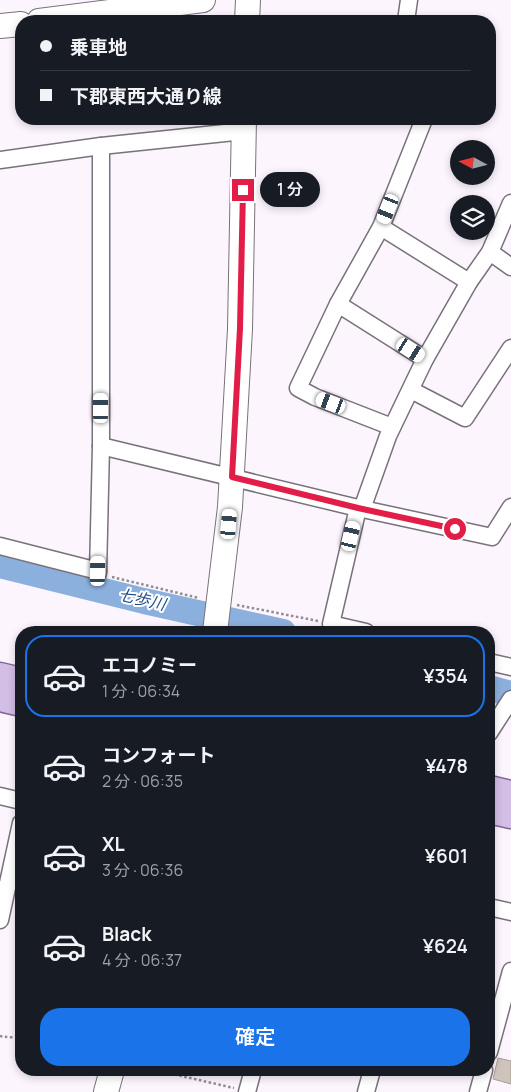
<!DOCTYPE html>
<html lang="ja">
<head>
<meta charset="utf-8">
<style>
  body { margin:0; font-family:Manrope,"Noto Sans JP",sans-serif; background:#20242c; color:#f1f3f6; height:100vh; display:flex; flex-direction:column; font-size:19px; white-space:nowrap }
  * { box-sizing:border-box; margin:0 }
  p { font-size:16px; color:#9ea1a6 }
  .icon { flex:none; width:28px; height:28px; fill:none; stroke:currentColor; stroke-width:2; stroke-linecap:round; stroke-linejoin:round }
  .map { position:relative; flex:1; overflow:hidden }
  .sheet { position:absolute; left:15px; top:626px; width:480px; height:450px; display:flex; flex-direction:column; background:#171b24; border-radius:20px; box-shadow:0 2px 8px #0003 }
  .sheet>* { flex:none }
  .guide { position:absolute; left:15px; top:15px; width:481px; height:110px; border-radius:20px; box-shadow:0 2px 8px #0003; display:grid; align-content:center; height:110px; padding:0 25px; background:#171b24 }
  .needle { width:32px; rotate:277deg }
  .tools { position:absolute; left:450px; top:140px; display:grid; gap:10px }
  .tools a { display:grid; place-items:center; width:45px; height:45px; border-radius:50%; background:#171b24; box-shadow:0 2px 8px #0003; font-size:25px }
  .end { position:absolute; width:22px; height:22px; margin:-11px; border:6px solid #e11d48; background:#fff; box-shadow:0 0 0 2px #fff }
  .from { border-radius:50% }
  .bubble { position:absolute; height:35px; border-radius:18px; background:#171b24; box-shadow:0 2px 8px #0003; font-size:16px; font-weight:600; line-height:35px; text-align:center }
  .car { position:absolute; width:15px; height:30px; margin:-15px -8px; border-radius:6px; box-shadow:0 0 4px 1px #0007; background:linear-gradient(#fff 24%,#345 0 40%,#fff 0 76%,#345 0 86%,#fff 0) }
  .guide b { display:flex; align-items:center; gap:18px; height:48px; font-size:19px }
  .guide b+b { border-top:1px solid #363941 }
  .guide i { width:12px; height:12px; background:#f1f3f6 }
  ul { padding:9px 0 0; list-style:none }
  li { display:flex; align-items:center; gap:15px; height:82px; margin:0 10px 8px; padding:0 15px; border:2px solid transparent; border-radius:20px }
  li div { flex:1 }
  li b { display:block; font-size:19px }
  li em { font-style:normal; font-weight:600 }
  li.active { border-color:#1a73e8 }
  li>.icon { width:45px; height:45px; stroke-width:1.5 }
  .action { display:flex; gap:10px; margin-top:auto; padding:10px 25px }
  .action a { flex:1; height:58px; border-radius:20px; background:#1a73e8; color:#fff; font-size:20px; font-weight:600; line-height:58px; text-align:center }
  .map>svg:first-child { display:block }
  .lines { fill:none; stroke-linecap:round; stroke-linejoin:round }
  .river { stroke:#8cb0de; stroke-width:26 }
  .building { fill:#cec4bb; stroke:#a79e95 }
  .street-casing { stroke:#79717b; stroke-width:19 }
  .secondary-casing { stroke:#79717b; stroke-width:26 }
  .primary-casing { stroke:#7f6893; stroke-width:29 }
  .path { stroke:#918c92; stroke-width:2.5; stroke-dasharray:2.5 2.5; stroke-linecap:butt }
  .street { stroke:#fff; stroke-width:16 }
  .secondary { stroke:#fff; stroke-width:24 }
  .primary { stroke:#d3bee5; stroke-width:26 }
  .route { stroke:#e11d48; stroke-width:6 }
  .labels { text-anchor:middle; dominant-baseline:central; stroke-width:4; stroke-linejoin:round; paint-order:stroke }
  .water-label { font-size:16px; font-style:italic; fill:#204f88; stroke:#fff }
</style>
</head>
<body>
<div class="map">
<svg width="511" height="1092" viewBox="0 0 511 1092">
  <rect width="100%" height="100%" fill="#fcf5fe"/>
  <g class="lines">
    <g class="river">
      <polyline points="0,565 144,601 283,632"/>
      <polyline points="489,688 511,694"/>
    </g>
  </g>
  <polygon class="building" points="498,1058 511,1061 511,1084 493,1079"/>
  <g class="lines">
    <defs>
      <g id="street">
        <polyline points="406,21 409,0"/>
        <polyline points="0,160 101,146 244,131"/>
        <polyline points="381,227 469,282"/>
        <polyline points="490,252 511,267"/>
        <polyline points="338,304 425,359"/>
        <polyline points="411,390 465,418 511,348"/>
        <polyline points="392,427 315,397 298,388 338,304 381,227 424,119"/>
        <polyline points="101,446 358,508 492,537 511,507"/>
        <polyline points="358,508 331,624 366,632"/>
        <polyline points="362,509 388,436 425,359 469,282 490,252 511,203"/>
        <polyline points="0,546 98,571"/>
        <polyline points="98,573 101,446 101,146"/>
        <polyline points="489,662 511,667"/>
        <polyline points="489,733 511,699"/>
        <polyline points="0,796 21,801"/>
        <polyline points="489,907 511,912"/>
        <polyline points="0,920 21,823"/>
        <polyline points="489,1052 511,971"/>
        <polyline points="247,1092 253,1070"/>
        <polyline points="366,1092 372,1070"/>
        <polyline points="478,1092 484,1070"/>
      </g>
      <g id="secondary">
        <polyline points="39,21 203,0"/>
        <polyline points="247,21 248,0"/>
        <polyline points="0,26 21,24"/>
        <polyline points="215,632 230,507 240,329 244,119"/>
        <polyline points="106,1092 112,1070"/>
      </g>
      <g id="primary">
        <polyline points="0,676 21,681"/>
        <polyline points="0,698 21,703"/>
        <polyline points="489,789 511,794"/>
        <polyline points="489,810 511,815"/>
      </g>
    </defs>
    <use href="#street" class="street-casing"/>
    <use href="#secondary" class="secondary-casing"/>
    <use href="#primary" class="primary-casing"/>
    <g class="path">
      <polyline points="112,577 199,598"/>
      <polyline points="237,605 318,621"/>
      <path d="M0 1036C3 1037 19 1038 21 1037"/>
      <polyline points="18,1038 21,1044"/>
      <polyline points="155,1070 234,1088"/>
    </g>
    <use href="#street" class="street"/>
    <use href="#secondary" class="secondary"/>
    <use href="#primary" class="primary"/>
  </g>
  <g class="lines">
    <polyline class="route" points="243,190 240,328 232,477 358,508 455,529"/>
  </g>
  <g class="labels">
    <g class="water-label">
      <text transform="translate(142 599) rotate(13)">七歩川</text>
    </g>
  </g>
</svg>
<div class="tools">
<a><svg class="needle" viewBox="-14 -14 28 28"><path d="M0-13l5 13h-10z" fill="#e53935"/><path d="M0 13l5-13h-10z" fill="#9ea1a6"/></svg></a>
<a><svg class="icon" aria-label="layers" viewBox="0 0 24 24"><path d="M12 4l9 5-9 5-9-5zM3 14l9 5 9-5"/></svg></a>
</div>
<i class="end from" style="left:455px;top:529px"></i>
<i class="end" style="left:243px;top:190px"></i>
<div class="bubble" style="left:260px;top:172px;width:60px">1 分</div>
<i class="car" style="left:388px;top:209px;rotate:202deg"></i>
<i class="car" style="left:411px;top:350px;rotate:123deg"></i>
<i class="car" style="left:331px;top:403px;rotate:291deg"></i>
<i class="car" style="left:101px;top:408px;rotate:0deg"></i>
<i class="car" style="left:229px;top:524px;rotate:5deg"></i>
<i class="car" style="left:351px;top:536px;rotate:13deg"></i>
<i class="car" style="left:98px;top:571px;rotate:1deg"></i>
<div class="guide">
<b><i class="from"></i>乗車地</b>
<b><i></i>下郡東西大通り線</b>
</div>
<section class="sheet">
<ul>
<li class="active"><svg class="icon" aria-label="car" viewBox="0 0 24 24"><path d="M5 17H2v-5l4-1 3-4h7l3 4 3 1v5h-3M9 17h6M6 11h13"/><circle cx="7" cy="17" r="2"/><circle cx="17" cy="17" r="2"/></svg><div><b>エコノミー</b><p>1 分 · 06:34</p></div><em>¥354</em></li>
<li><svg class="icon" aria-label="car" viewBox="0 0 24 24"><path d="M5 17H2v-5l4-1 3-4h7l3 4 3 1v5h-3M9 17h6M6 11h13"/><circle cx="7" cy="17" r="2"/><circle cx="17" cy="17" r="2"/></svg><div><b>コンフォート</b><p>2 分 · 06:35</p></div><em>¥478</em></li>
<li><svg class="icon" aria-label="car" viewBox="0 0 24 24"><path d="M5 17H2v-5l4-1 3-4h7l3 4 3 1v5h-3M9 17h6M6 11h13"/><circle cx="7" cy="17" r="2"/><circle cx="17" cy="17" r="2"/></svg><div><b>XL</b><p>3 分 · 06:36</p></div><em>¥601</em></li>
<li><svg class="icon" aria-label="car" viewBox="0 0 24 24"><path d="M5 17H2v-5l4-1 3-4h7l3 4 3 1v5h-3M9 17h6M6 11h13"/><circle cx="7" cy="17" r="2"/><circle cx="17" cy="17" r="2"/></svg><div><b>Black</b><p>4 分 · 06:37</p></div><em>¥624</em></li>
</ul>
<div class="action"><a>確定</a></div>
</section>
</div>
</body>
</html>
